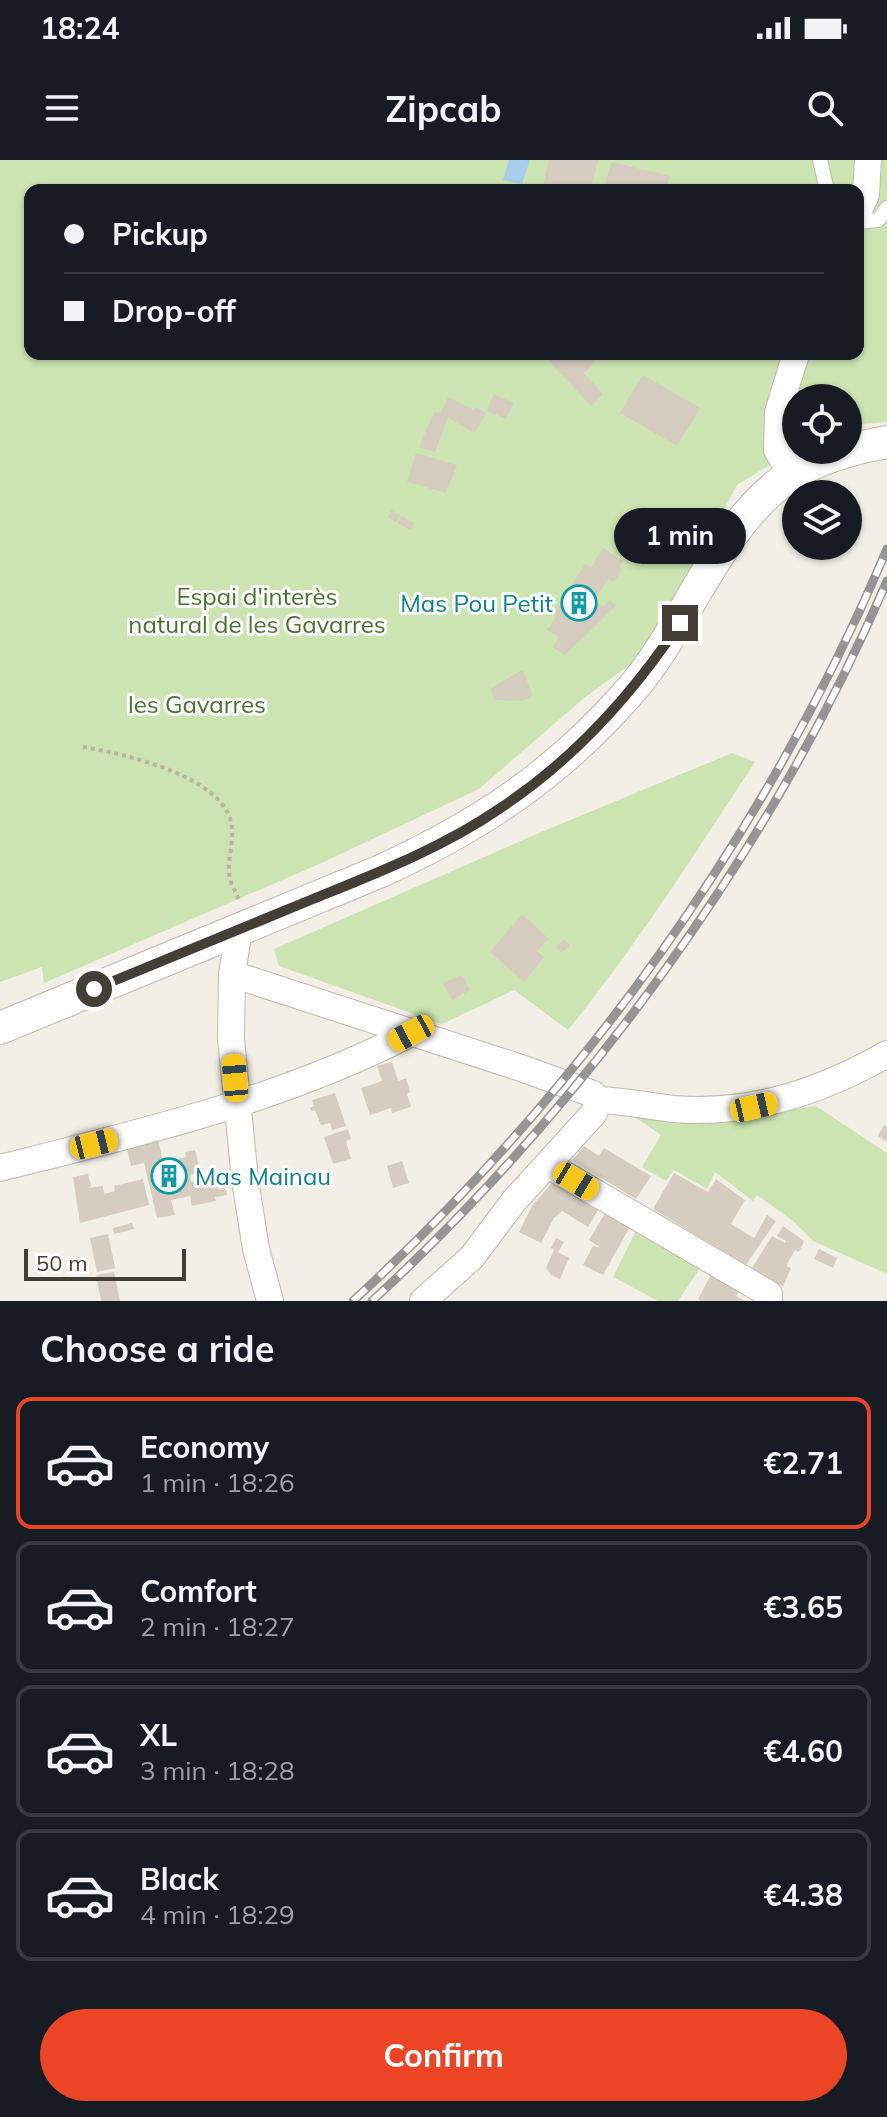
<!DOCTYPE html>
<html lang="en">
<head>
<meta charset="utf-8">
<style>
  body { margin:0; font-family:Mulish,sans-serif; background:#20242c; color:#f1f3f6; height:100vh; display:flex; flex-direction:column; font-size:30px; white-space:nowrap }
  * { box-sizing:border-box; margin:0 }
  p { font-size:26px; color:#9ea1a6 }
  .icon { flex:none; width:44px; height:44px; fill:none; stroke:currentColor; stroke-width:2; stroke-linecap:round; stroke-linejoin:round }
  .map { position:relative; height:1141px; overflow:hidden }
  .drawer { display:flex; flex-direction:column; background:#171b24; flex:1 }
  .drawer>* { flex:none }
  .top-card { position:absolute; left:24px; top:24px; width:840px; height:176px; border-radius:16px; box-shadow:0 2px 6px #0004; display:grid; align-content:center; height:176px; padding:0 40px; background:#171b24 }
  .tools { position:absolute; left:782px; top:224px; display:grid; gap:16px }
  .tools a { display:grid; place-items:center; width:80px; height:80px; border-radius:50%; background:#171b24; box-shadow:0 2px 6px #0004; font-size:40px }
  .scale { position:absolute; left:24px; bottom:20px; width:162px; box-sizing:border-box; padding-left:8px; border:4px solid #443f36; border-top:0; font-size:22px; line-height:28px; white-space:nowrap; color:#443f36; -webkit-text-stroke:6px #fff; paint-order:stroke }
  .end { position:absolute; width:36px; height:36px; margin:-18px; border:10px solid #443f36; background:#fff; box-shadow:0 0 0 4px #fff }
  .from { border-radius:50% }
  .bubble { position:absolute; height:56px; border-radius:28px; background:#171b24; box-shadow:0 2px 6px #0004; font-size:26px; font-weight:700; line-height:56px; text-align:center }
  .car { position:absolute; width:24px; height:48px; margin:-24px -12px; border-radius:10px; box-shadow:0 0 6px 2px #0007; background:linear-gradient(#f5c518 24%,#345 0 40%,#f5c518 0 76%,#345 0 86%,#f5c518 0) }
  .top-card b { display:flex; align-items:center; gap:28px; height:76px; font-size:30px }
  .top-card b+b { border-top:2px solid #363941 }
  .top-card i { width:20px; height:20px; background:#f1f3f6 }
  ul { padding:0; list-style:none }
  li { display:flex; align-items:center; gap:24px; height:132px; margin:0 16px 12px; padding:0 24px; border:4px solid #363941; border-radius:16px }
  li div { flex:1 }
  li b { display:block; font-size:30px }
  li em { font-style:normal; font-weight:700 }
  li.selected { border-color:#eb4525 }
  li>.icon { width:72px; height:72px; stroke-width:1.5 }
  h2 { padding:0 40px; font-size:36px; line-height:96px }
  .button { display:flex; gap:16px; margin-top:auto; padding:16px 40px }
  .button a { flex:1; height:92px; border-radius:48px; background:#eb4525; color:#fff; font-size:32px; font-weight:700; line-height:92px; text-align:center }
  .status { display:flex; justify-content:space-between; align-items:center; height:56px; padding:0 40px; background:#171b24; direction:ltr }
  .status svg { height:22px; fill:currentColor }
  header { display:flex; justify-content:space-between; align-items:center; height:104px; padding:0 40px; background:#171b24; font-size:36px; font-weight:700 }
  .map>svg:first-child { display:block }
  .green { fill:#cce4b2; fill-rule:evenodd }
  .water { fill:#a7ceeb }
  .building { fill:#d6cdc0 }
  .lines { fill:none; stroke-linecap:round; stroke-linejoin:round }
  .service-casing { stroke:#c0b9ad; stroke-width:16 }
  .minor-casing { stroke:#c0b9ad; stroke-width:28 }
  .tertiary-casing { stroke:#c0b9ad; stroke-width:34 }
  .path { stroke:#bdb29c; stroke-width:4; stroke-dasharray:4 4; stroke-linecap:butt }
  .service { stroke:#fff; stroke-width:14 }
  .minor { stroke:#fff; stroke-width:26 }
  .tertiary { stroke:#fff; stroke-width:32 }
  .rail-casing { stroke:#959595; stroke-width:9 }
  .rail { stroke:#fff; stroke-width:6; stroke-dasharray:18; stroke-linecap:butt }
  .route { stroke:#443f36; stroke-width:10 }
  .labels { text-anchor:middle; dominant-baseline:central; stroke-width:6; stroke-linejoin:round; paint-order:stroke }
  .park-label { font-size:24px; fill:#46722e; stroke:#fff }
  .culture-label { font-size:24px; fill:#0d838f; stroke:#fff; text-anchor:end }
</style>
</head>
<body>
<div class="status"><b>18:24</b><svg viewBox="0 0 49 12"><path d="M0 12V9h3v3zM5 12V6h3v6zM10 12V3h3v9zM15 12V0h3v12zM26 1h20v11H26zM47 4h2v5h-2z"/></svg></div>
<header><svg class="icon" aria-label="menu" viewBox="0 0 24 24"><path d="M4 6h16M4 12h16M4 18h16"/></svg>Zipcab<svg class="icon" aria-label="search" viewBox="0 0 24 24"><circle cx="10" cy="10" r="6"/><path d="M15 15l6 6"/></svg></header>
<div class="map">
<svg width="887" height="1141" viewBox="0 0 887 1141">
  <rect width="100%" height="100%" fill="#f2efe6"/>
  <g class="green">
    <path d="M0 0H887V262L848 265V238H796V289L737 325 646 493 584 538 479 629 317 705 44 823 42 807 0 822ZM30 30H858V194H30Z"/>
    <path d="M732 593 755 602C695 693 637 785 568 870L514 830 442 864 279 806 274 789 539 673Z"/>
    <polygon points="816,946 887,993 887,1114 813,1081 793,1061 757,1035 753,1041 715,1012 707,1029 674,1010 666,1021 642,1007 661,975 633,956 637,952 710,961"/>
    <polygon points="638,1067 702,1105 678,1141 658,1141 613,1117"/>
  </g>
  <g class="water">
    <polygon points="509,0 530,0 522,24 503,20"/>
    <polygon points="640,366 650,376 637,390 628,389 626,382"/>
  </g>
  <g class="building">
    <polygon points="549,0 598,0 591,30 542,30"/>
    <polygon points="611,2 670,16 666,30 604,30"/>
    <polygon points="495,24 517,29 517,30 493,30"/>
    <polygon points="554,194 590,194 596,201 584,213 603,234 591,246 548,200"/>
    <polygon points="643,215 700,248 677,286 620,253"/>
    <polygon points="494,234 514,243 506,259 486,250"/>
    <polygon points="448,237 474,250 476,247 486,253 475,273 448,258 435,292 419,287 434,252 440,253"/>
    <polygon points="416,293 457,305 446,333 407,322"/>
    <polygon points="391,350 400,355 396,362 388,358"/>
    <polygon points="402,356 414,363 410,370 398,363"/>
    <polygon points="603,388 623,401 619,407 622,409 614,422 608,419 594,441 603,446 610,440 616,446 565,495 552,487 559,477 547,470 556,456 553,454 585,404 591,408"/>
    <polygon points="522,510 533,535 522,541 495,540 490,529"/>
    <polygon points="522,754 549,779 537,791 544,797 524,822 490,792"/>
    <polygon points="565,779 570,786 561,793 556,786"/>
    <polygon points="462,815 470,830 452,840 443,823"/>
    <polygon points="392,902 398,921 406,918 410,932 407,934 411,947 392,953 391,948 370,955 361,928 382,921 377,906"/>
    <polygon points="335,933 346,966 332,970 330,963 321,965 315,950 312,951 310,948 314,946 312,940"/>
    <polygon points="884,965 887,967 887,982 878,976"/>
    <polygon points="348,969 351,979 346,981 351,999 333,1004 324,977"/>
    <polygon points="157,974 163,1002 186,997 185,992 195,990 200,1012 190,1015 191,1022 215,1017 218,1029 225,1028 227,1035 215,1037 216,1041 192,1046 190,1036 171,1040 175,1055 157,1058 144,1003 131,1006 125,981"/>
    <polygon points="584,986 599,996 604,988 651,1016 636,1039 572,1000"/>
    <polygon points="402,1001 409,1023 393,1028 387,1006"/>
    <polygon points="674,1013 708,1032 716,1019 745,1040 731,1064 754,1078 767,1055 776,1061 746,1105 653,1049"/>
    <polygon points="88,1014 91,1026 88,1028 103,1026 104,1034 115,1031 114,1026 143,1019 149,1045 80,1063 73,1017"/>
    <polygon points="556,1018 601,1045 588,1067 562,1051 554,1058 541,1083 519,1072 532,1046"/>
    <polygon points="608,1048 632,1063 603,1115 583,1105 593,1086 601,1088 589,1080"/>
    <polygon points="132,1063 134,1069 114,1074 113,1068"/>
    <polygon points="783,1066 804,1081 799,1092 795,1090 786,1106 791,1108 783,1127 752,1108 772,1076 785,1083 786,1081 777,1076"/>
    <polygon points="108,1074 115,1108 97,1112 90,1078"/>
    <polygon points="556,1078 564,1082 558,1092 569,1098 560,1119 551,1115 546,1108 554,1090 551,1088"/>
    <polygon points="819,1089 837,1098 833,1108 814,1099"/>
    <polygon points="713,1111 741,1128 736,1136 745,1141 701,1141 698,1139"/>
    <polygon points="114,1112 120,1141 101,1141 96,1115"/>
  </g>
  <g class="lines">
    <defs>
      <g id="service">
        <polyline points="820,0 827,30"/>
        <polyline points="858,62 878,60 887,48"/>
      </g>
      <g id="minor">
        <polyline points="858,52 866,35 868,0"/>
        <polyline points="792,315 777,290 778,252 796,194"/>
        <polyline points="239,769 232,814 231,879 245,1020 256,1089 270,1141"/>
        <path d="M232 814 521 908 593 934 599 940C625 941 649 946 674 949 751 955 820 932 887 894"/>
        <polyline points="548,1005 769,1134 769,1141"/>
        <path d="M0 1008C139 973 282 940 411 873"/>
        <polyline points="423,1141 472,1097 514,1041 594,953 599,940"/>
      </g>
      <path id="tertiary" d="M0 868 381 711C481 665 558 614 631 530 687 466 719 362 790 316 819 297 853 288 887 282"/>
    </defs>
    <use href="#service" class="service-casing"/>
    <use href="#minor" class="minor-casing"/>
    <use href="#tertiary" class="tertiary-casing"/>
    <path class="path" d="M83 587C125 594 219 615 231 662 235 679 228 695 229 711 229 722 236 731 239 740"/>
    <use href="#service" class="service"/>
    <use href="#minor" class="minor"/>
    <use href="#tertiary" class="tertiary"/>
    <defs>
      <g id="rail">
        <path d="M353 1141C580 933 767 673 887 389"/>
        <path d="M372 1141C586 944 772 689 887 421"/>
      </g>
    </defs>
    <use href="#rail" class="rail-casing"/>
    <use href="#rail" class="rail"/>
  </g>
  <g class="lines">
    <path class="route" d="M94 829C167 799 240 769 313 739 377 713 442 688 499 649 572 601 632 535 680 463"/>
  </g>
  <defs>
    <symbol id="building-ring" viewBox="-11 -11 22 22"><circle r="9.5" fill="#fff" stroke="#0f9aa8" stroke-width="1.5"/><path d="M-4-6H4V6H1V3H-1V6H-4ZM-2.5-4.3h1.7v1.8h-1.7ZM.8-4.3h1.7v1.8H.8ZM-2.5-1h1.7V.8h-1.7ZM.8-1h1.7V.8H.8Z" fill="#0f9aa8"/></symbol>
  </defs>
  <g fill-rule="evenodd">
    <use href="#building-ring" x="559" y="423" width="40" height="40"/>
    <use href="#building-ring" x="149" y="996" width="40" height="40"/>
  </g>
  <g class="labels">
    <g class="park-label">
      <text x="257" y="436">Espai d'interès<tspan x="257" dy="28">natural de les Gavarres</tspan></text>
      <text x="197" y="544">les Gavarres</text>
    </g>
    <g class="culture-label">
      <text x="553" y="443">Mas Pou Petit</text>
      <text x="195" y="1016" text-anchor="start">Mas Mainau</text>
    </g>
  </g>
</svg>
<div class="tools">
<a><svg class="icon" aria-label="locate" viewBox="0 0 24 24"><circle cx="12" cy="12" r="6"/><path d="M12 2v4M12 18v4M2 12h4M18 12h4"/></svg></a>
<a><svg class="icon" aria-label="layers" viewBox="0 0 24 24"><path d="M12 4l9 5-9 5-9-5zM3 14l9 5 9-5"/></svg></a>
</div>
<div class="scale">50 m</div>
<i class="end from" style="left:94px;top:829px"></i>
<i class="end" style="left:680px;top:463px"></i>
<div class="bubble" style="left:614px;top:348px;width:132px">1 min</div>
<i class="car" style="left:411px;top:873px;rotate:242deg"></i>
<i class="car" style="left:235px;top:918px;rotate:355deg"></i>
<i class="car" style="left:754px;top:947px;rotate:77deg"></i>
<i class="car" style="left:94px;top:984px;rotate:76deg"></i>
<i class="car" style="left:576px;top:1021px;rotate:121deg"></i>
<div class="top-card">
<b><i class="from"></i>Pickup</b>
<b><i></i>Drop-off</b>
</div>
</div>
<section class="drawer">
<h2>Choose a ride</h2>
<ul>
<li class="selected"><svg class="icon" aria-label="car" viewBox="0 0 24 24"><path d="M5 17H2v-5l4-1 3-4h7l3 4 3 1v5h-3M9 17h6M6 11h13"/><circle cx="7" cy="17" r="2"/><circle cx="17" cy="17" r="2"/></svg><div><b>Economy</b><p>1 min · 18:26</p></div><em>€2.71</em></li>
<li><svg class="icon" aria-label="car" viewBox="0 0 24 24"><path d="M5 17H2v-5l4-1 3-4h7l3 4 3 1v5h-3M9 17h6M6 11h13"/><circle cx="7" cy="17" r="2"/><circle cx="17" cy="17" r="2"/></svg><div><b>Comfort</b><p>2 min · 18:27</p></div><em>€3.65</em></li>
<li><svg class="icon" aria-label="car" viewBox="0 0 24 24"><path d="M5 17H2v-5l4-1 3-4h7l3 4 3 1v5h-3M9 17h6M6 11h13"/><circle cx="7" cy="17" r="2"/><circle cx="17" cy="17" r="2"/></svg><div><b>XL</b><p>3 min · 18:28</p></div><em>€4.60</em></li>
<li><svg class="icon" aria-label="car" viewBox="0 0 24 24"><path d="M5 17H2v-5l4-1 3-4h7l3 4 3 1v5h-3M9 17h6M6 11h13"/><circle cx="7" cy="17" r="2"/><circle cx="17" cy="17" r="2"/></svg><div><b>Black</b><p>4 min · 18:29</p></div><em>€4.38</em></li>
</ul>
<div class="button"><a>Confirm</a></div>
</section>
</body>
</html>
